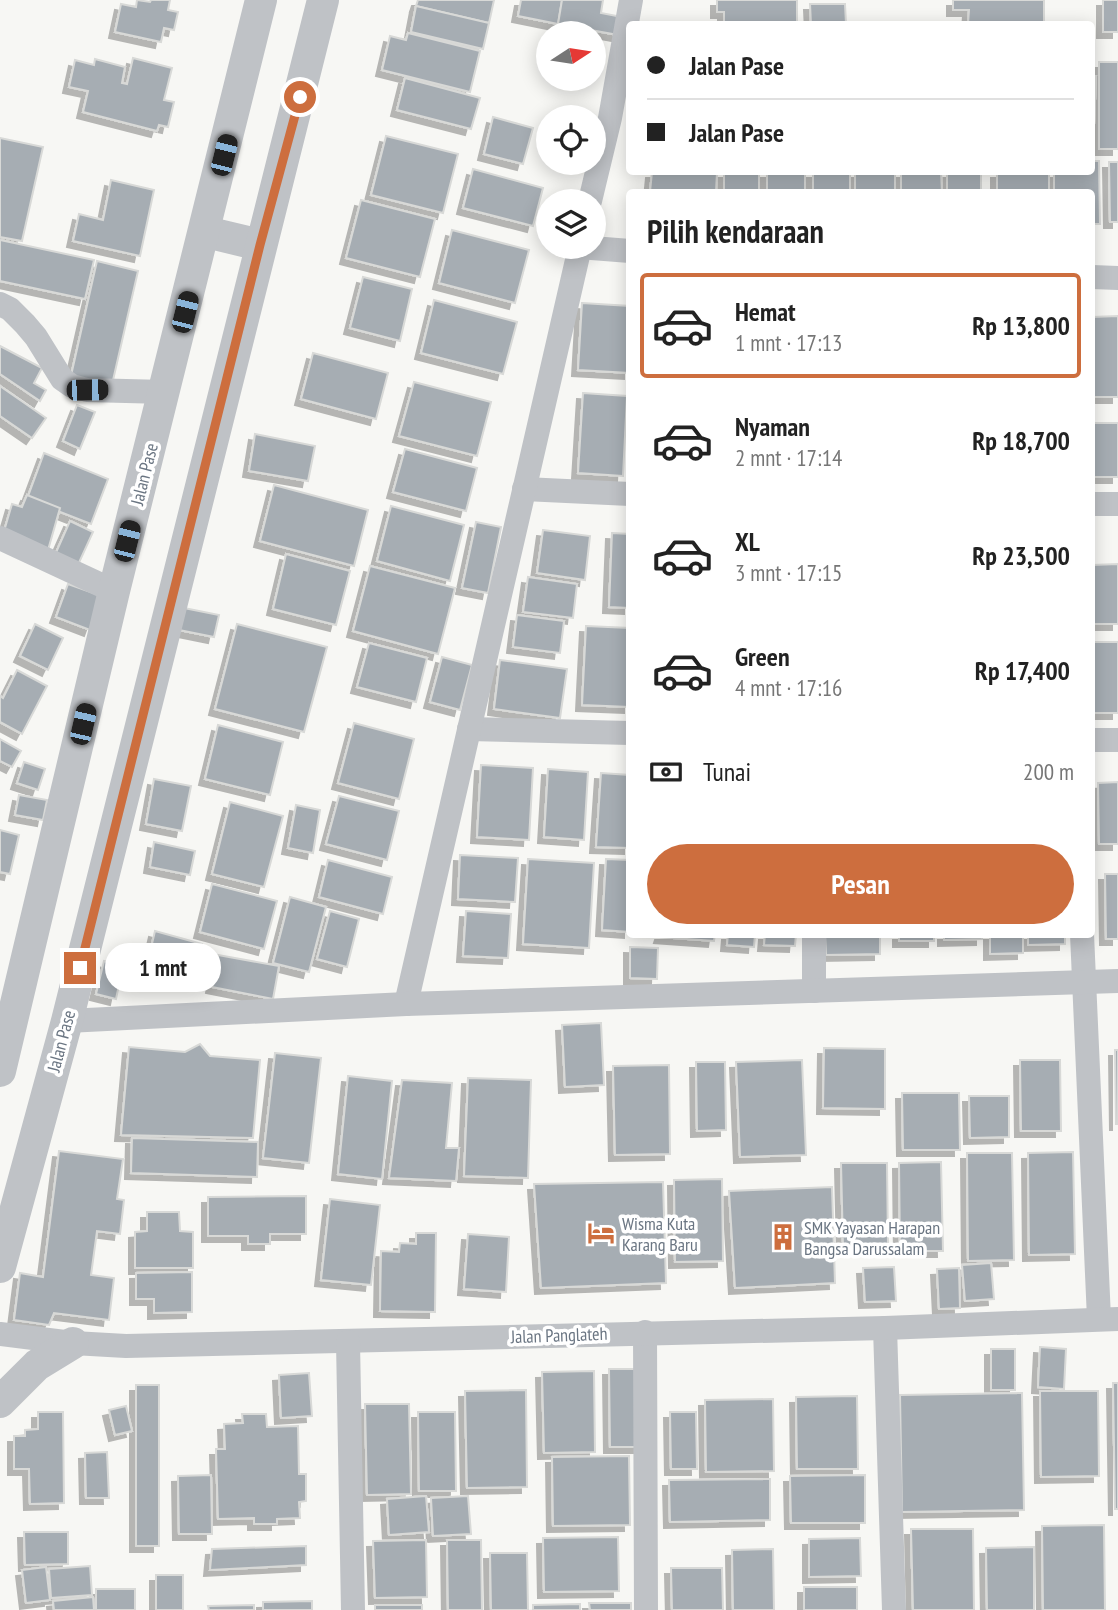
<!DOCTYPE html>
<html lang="id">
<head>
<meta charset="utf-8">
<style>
  body { margin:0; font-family:"PT Sans Narrow",sans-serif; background:#f6f6f6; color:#222; height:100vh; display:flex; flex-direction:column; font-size:26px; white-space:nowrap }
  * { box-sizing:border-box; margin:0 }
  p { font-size:23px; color:#767676 }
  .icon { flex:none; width:38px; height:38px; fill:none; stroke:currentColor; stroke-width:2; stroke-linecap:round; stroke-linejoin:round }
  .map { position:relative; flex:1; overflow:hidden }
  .side { position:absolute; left:626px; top:189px; width:469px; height:749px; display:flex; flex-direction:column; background:#fff; border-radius:7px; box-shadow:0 4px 18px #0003 }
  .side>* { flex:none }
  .hud { position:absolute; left:626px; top:21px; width:469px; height:154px; border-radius:7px; box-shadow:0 4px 18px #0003; display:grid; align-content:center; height:154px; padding:0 21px; background:#fff }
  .needle { width:46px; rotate:78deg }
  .controls { position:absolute; left:536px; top:21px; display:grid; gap:14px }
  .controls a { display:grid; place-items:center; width:70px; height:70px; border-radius:50%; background:#fff; box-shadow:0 4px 18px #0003; font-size:35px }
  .end { position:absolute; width:32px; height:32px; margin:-16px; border:9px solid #cd6e3e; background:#fff; box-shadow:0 0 0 4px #fff }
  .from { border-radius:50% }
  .bubble { position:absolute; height:49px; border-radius:24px; background:#fff; box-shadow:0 4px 18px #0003; font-size:23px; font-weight:800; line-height:49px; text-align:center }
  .car { position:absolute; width:21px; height:42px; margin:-21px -10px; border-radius:9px; box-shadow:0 0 5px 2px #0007; background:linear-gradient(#222 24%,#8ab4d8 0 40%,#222 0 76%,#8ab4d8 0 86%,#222 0) }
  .hud b { display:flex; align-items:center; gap:24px; height:66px; font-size:26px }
  .hud b+b { border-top:2px solid #e0e0e0 }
  .hud i { width:18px; height:18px; background:#222 }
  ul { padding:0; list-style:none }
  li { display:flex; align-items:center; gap:21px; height:105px; margin:0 14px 10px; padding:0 7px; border:4px solid transparent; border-radius:7px }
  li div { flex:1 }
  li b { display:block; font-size:26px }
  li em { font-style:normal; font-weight:800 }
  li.on { border-color:#cd6e3e }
  li>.icon { width:63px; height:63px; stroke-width:1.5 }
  h2 { padding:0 21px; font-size:32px; line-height:84px }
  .pay { display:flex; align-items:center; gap:18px; height:77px; padding:0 21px; font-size:26px }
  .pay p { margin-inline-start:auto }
  .action { display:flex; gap:14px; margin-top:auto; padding:14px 21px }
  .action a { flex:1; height:80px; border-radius:42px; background:#cd6e3e; color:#fff; font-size:28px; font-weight:800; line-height:80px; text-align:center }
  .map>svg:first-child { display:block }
  .building { fill:#a6adb3; stroke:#d8d9d7; stroke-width:2; filter:url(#shadow) }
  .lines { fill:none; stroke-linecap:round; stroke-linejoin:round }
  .minor { stroke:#bfc2c6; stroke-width:24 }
  .tertiary { stroke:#bfc2c6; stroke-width:32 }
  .route { stroke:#cd6e3e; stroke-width:9 }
  .labels { text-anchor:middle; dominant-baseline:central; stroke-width:7; stroke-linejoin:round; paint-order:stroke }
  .street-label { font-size:18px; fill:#6a7582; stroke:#fff }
  .poi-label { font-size:18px; fill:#6a7582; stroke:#fff; text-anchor:start }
</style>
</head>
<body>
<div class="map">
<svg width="1118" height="1610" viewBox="0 0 1118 1610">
  <defs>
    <filter id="shadow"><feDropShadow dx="-6" dy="6" stdDeviation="0" flood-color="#0004"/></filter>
  </defs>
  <rect width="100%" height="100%" fill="#f7f7f4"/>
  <g class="building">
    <polygon points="137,0 150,2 151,0 170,0 168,10 178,12 174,30 164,28 161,42 115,32 121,4 136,7"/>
    <polygon points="418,0 494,0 489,23 416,6"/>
    <polygon points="521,0 562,0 558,24 518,16"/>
    <polygon points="562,0 603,0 601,13 622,17 618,35 558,24"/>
    <polygon points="717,0 797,0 797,24 724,24 724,12 717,12"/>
    <polygon points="953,0 1044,0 1044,24 968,24 969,10 953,10"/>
    <rect x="1103" y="0" width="15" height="32"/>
    <polygon points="810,4 845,4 846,24 811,24"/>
    <polygon points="416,6 489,23 483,49 411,32"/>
    <polygon points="408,33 480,51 470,92 382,70 390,36 406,40"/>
    <polygon points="133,58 172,68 164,100 174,102 168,127 159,125 157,131 83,112 88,91 69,87 75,60 94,65 95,59 125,67 122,83 127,84"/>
    <rect x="1099" y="62" width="19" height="87"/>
    <polygon points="1092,76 1096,76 1093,149 1092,149"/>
    <polygon points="405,78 480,98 471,129 397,110"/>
    <polygon points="493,117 533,128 523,164 484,154"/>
    <polygon points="386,136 458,154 443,213 371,195"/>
    <polygon points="0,138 43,147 22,241 0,237"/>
    <polygon points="1092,161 1099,161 1100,224 1092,224 1092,192 1054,192 1054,172 1092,172"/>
    <polygon points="1109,162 1118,162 1118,222 1110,222"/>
    <polygon points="473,169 543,188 533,226 463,208"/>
    <polygon points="652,172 717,172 716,192 650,192"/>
    <rect x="724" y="172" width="35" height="20"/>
    <rect x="767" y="172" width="38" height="20"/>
    <rect x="813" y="172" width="37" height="20"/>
    <rect x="855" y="172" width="40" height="20"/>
    <polygon points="901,172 941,172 942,192 901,192"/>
    <rect x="947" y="172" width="34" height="20"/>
    <rect x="997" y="172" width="52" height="20"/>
    <polygon points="111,180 154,190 140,256 73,241 79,214 103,220"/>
    <polygon points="361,200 435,219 420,277 346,258"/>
    <polygon points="452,230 529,250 515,303 439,283"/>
    <polygon points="0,240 94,260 85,299 0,281"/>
    <polygon points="97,261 138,271 111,389 70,380"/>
    <polygon points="363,277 412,289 400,341 350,328"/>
    <polygon points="434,300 517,322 503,374 421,353"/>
    <polygon points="582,303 630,306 630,373 578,370"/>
    <polygon points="1118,316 1118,397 1092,397 1092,317"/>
    <polygon points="0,346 42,368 34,383 46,390 40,401 0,374"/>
    <polygon points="313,353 388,373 376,419 301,399"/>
    <polygon points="414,382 491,402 477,456 399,436"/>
    <polygon points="0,386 46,418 32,438 0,416"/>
    <polygon points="583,393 627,396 623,476 578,473"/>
    <polygon points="77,405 95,412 80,449 63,441"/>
    <rect x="1092" y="423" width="26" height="54"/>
    <polygon points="255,434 315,446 308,481 249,471"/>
    <polygon points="405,449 477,468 466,511 393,492"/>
    <polygon points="44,453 108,479 91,524 27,499"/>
    <polygon points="274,485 368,510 354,566 260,541"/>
    <polygon points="27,495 60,508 48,550 2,538 12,504 22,507"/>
    <polygon points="391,506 464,525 450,581 377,561"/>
    <polygon points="70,521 93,532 77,567 54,557"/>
    <polygon points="476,522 501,527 488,593 462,588"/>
    <polygon points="543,530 590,536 585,580 537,573"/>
    <polygon points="612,533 630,534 630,608 609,607"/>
    <polygon points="286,554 350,571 336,625 273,609"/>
    <polygon points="1118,564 1118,624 1092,624 1092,565"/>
    <polygon points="370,566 455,588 438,654 353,631"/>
    <polygon points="528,577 577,584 573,618 523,612"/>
    <polygon points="68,584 102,596 90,630 56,617"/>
    <polygon points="184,608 219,615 214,637 179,630"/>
    <polygon points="517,615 564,621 560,653 513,647"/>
    <polygon points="35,624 63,638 48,670 20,656"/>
    <polygon points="237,624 327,647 304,732 215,709"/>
    <polygon points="586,626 630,628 630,707 582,705"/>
    <rect x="1092" y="642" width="26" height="71"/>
    <polygon points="369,643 427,658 416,702 357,687"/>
    <polygon points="442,657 472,665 460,710 430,702"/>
    <polygon points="500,660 567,669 560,718 494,709"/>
    <polygon points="17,670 47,686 22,734 0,722 0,696 3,698"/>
    <polygon points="354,723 414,739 399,799 338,783"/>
    <polygon points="218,725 283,742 270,795 205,779"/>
    <polygon points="0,739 21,751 12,767 0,761"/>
    <polygon points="24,762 45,769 38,790 17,783"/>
    <polygon points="481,765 533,768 529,840 477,837"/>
    <polygon points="548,769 588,772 584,840 544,837"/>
    <polygon points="601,773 630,775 630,848 596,847"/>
    <polygon points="154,779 191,786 182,831 146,824"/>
    <polygon points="1118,782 1118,844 1099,844 1098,783"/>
    <polygon points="19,795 47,800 43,820 15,815"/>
    <polygon points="339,796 399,811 387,860 326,844"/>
    <polygon points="230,802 283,816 264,887 212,874"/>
    <polygon points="296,805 320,810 313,853 288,848"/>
    <polygon points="0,830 19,835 10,874 0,872"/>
    <polygon points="154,842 195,851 190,875 150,867"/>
    <polygon points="460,855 518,858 515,902 458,899"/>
    <polygon points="528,859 594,863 589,948 523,944"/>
    <polygon points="606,859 630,860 630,932 602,930"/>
    <polygon points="328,860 392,877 383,914 319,897"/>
    <polygon points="1105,874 1118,874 1118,939 1106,939"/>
    <polygon points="212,884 277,901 264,949 200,932"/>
    <polygon points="290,897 326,907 309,972 273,963"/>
    <polygon points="330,911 359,919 347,967 317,959"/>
    <polygon points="466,911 511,914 508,958 463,956"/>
    <polygon points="155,931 202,944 192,981 146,969"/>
    <polygon points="661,934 715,934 714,941 660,937"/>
    <polygon points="728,934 755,934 754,947 727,945"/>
    <polygon points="765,934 796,934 795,946 764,945"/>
    <polygon points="825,934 880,934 880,954 826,955"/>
    <rect x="899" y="934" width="35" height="7"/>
    <polygon points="944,934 982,934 982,939 944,940"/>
    <polygon points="990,934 1023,934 1023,953 990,954"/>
    <polygon points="1028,934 1065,934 1065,944 1028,945"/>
    <polygon points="630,947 658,948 657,979 630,978"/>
    <polygon points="218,955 279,966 273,999 212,987"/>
    <polygon points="104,961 123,966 116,999 96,994"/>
    <polygon points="601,1023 604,1085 565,1087 562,1025"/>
    <polygon points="200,1044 210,1056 260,1060 253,1138 121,1135 129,1047 185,1052"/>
    <polygon points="824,1048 885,1049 885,1109 823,1108"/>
    <polygon points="1115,1050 1118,1050 1118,1124 1116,1124"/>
    <polygon points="275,1053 321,1058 309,1163 263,1158"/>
    <polygon points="802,1060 806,1155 740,1157 736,1062"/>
    <polygon points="1020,1060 1060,1060 1061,1131 1021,1131"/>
    <polygon points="696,1062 725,1062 726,1130 697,1131"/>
    <polygon points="669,1065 670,1154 615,1155 613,1066"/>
    <polygon points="348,1076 392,1081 382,1179 338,1174"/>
    <polygon points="468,1078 531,1080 528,1178 464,1176"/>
    <polygon points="402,1080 452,1083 446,1148 459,1148 456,1181 389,1178"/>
    <polygon points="902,1093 959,1093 960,1150 903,1150"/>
    <polygon points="969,1096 1009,1096 1009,1137 970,1138"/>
    <polygon points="132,1138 258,1142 257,1177 131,1173"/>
    <polygon points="59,1151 123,1159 117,1199 124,1200 120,1234 97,1231 91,1275 114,1278 109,1320 54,1313 49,1325 14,1320 20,1273 43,1277"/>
    <polygon points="1073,1152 1075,1254 1029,1255 1028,1153"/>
    <polygon points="967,1153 1012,1153 1014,1260 968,1261"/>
    <polygon points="941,1162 943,1251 900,1251 899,1163"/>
    <polygon points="841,1163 887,1163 888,1247 843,1247"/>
    <polygon points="722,1179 723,1261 675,1262 674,1180"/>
    <polygon points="663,1182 666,1283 541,1288 534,1184"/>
    <polygon points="832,1187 835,1283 735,1288 729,1191"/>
    <polygon points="306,1196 306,1234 270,1234 270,1244 248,1244 248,1236 208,1236 208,1197"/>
    <polygon points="330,1199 380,1205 371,1285 321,1280"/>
    <polygon points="147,1212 179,1212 180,1231 193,1232 193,1268 135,1268 135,1232 147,1231"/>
    <polygon points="416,1233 436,1233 435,1312 380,1311 381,1251 399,1252 400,1243 416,1244"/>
    <polygon points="468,1234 509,1237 506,1292 464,1289"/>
    <polygon points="991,1263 994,1299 965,1301 962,1265"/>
    <polygon points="894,1267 896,1301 865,1302 863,1268"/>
    <polygon points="959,1268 960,1308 939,1309 937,1269"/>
    <polygon points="192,1272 192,1312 154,1313 154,1299 136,1299 136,1273"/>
    <polygon points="1040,1347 1066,1349 1064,1389 1038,1387"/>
    <rect x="991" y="1349" width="24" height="41"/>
    <polygon points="609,1369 638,1369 640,1447 610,1447"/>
    <polygon points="594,1371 595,1452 544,1453 542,1372"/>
    <polygon points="309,1373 312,1416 281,1418 279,1375"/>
    <polygon points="1113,1383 1118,1383 1118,1509 1115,1509"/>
    <rect x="136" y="1385" width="23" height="161"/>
    <polygon points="526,1390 527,1487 467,1488 465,1391"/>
    <polygon points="1040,1391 1098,1391 1099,1476 1041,1477"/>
    <polygon points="1022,1393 1024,1510 902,1512 900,1395"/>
    <polygon points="857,1396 858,1469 797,1469 796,1397"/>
    <polygon points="773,1399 774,1471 706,1472 705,1400"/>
    <polygon points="365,1404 409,1404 411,1494 367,1495"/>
    <polygon points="126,1406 132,1431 115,1435 109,1410"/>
    <polygon points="38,1412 63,1412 64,1503 30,1504 29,1469 14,1469 14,1436 25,1436 25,1430 38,1429"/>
    <polygon points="418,1412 455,1412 456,1491 419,1491"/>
    <polygon points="670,1412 696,1412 697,1469 671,1469"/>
    <polygon points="242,1414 266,1414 267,1427 298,1426 299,1474 306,1474 306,1501 299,1502 300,1518 277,1519 277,1524 254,1524 254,1518 218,1519 216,1449 225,1449 224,1424 243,1423"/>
    <polygon points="107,1452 109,1498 86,1498 85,1453"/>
    <polygon points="629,1456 630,1525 553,1526 552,1457"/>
    <polygon points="211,1475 212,1534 179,1534 178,1476"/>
    <polygon points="865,1475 865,1523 791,1523 790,1476"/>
    <polygon points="770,1479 770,1520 670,1522 669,1480"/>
    <polygon points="426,1496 429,1532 389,1535 387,1499"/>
    <polygon points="468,1496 471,1534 433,1536 431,1498"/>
    <polygon points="1104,1525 1105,1610 1043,1610 1042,1526"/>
    <polygon points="911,1529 973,1529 974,1610 913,1610"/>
    <polygon points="24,1532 68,1532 68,1564 25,1565"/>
    <polygon points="618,1537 619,1591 544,1592 543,1538"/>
    <polygon points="860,1538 861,1576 809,1577 809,1539"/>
    <polygon points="426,1540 427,1597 375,1598 373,1541"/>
    <polygon points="447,1540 481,1540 482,1610 448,1610"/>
    <polygon points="306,1546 306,1565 210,1570 212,1549"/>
    <polygon points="1034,1547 1034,1610 987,1610 986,1548"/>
    <polygon points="773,1549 774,1610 733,1610 732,1550"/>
    <polygon points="490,1553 527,1553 528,1610 491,1610"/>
    <polygon points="90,1566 92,1595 51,1598 49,1569"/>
    <polygon points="46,1567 50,1600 26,1603 22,1570"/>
    <polygon points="671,1568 722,1568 723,1610 672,1610"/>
    <rect x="156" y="1575" width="27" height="35"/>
    <rect x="804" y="1587" width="53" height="23"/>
    <rect x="96" y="1589" width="39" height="21"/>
    <polygon points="93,1597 94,1610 54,1610 53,1601"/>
    <polygon points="312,1601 312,1610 263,1610 263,1602"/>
    <polygon points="589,1603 631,1603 631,1610 590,1610"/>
    <polygon points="580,1604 580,1610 533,1610 533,1605"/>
    <polygon points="254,1605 254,1610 209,1610 208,1606"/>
    <rect x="375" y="1605" width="47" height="5"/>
  </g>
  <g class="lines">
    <g class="minor">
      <polyline points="590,201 610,118 631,0"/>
      <polyline points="579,247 630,251"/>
      <polyline points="1092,277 1118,278"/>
      <polyline points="0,304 10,309 25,324 36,337 62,379 72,386 87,390 165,392"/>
      <polyline points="524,489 630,494"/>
      <polyline points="1092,504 1118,504"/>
      <polyline points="0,538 114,591"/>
      <polyline points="469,729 630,733"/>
      <polyline points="1092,740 1118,740"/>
      <polyline points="814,934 814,991"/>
      <polyline points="1082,934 1099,1319"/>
      <polyline points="406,1004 580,247"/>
      <polyline points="67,1021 406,1004 1118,981"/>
      <polyline points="885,1328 894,1610"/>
      <polyline points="645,1332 646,1610"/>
      <polyline points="0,1334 73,1343 126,1346 885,1328 1118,1319"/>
      <polyline points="348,1342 353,1610"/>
    </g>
    <g class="tertiary">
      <polyline points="206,232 260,245"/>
      <polyline points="0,1071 114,591 261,0"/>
      <polyline points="0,1267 67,1021 323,0"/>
      <polyline points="0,1402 37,1365 73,1343"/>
    </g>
  </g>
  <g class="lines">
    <polyline class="route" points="80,968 260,245 300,97"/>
  </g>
  <defs>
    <symbol id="hotel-bare" viewBox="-9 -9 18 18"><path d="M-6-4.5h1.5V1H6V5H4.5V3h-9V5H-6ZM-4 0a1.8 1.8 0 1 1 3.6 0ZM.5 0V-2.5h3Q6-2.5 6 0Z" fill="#cd6e3e" stroke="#fff" stroke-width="2.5" paint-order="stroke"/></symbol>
    <symbol id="building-bare" viewBox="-9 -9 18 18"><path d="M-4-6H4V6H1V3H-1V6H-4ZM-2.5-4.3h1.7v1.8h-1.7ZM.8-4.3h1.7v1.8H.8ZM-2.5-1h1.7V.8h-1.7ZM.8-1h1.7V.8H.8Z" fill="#cd6e3e" stroke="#fff" stroke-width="2.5" paint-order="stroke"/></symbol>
  </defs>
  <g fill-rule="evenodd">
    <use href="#hotel-bare" x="582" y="1214" width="38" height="38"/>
    <use href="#building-bare" x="764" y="1218" width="38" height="38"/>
  </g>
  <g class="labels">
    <g class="street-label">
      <text transform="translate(144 474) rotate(-76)">Jalan Pase</text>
      <text transform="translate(61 1041) rotate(-75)">Jalan Pase</text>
      <text transform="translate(559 1335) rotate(-2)">Jalan Panglateh</text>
    </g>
    <g class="poi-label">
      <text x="622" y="1223">Wisma Kuta<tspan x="622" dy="21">Karang Baru</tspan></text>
      <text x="804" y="1227">SMK Yayasan Harapan<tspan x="804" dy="21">Bangsa Darussalam</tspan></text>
    </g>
  </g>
</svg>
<div class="controls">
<a><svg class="needle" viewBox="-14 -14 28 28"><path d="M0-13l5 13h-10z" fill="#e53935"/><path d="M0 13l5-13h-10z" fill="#767676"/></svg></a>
<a><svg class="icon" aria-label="locate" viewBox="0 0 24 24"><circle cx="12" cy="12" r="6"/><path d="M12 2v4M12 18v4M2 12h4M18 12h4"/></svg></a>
<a><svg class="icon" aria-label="layers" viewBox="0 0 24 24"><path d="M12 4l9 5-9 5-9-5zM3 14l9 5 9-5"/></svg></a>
</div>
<i class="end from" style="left:300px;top:97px"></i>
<i class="end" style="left:80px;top:968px"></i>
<div class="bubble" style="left:105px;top:943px;width:116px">1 mnt</div>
<i class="car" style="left:224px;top:155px;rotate:14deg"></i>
<i class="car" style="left:185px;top:312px;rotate:14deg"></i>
<i class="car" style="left:87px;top:390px;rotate:89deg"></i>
<i class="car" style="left:127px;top:541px;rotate:14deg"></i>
<i class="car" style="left:83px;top:724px;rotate:13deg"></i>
<div class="hud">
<b><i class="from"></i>Jalan Pase</b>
<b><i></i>Jalan Pase</b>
</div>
<section class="side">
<h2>Pilih kendaraan</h2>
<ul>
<li class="on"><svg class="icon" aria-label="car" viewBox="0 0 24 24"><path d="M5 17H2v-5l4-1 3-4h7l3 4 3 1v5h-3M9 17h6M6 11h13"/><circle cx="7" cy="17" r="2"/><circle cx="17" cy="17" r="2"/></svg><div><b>Hemat</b><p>1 mnt · 17:13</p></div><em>Rp 13,800</em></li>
<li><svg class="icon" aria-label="car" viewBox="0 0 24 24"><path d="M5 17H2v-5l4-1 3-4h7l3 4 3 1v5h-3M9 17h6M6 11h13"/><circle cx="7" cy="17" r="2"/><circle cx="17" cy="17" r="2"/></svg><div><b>Nyaman</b><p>2 mnt · 17:14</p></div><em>Rp 18,700</em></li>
<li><svg class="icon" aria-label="car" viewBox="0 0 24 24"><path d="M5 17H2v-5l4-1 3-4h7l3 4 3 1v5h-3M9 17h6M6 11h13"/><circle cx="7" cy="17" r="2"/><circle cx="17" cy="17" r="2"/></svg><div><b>XL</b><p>3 mnt · 17:15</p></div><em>Rp 23,500</em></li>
<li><svg class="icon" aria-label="car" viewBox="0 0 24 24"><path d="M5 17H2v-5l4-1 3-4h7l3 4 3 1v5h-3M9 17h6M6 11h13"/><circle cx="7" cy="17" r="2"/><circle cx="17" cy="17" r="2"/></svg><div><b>Green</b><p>4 mnt · 17:16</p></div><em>Rp 17,400</em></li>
</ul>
<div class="pay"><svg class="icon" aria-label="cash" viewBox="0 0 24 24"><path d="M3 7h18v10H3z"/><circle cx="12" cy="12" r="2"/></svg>Tunai<p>200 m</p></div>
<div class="action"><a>Pesan</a></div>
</section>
</div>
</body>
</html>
